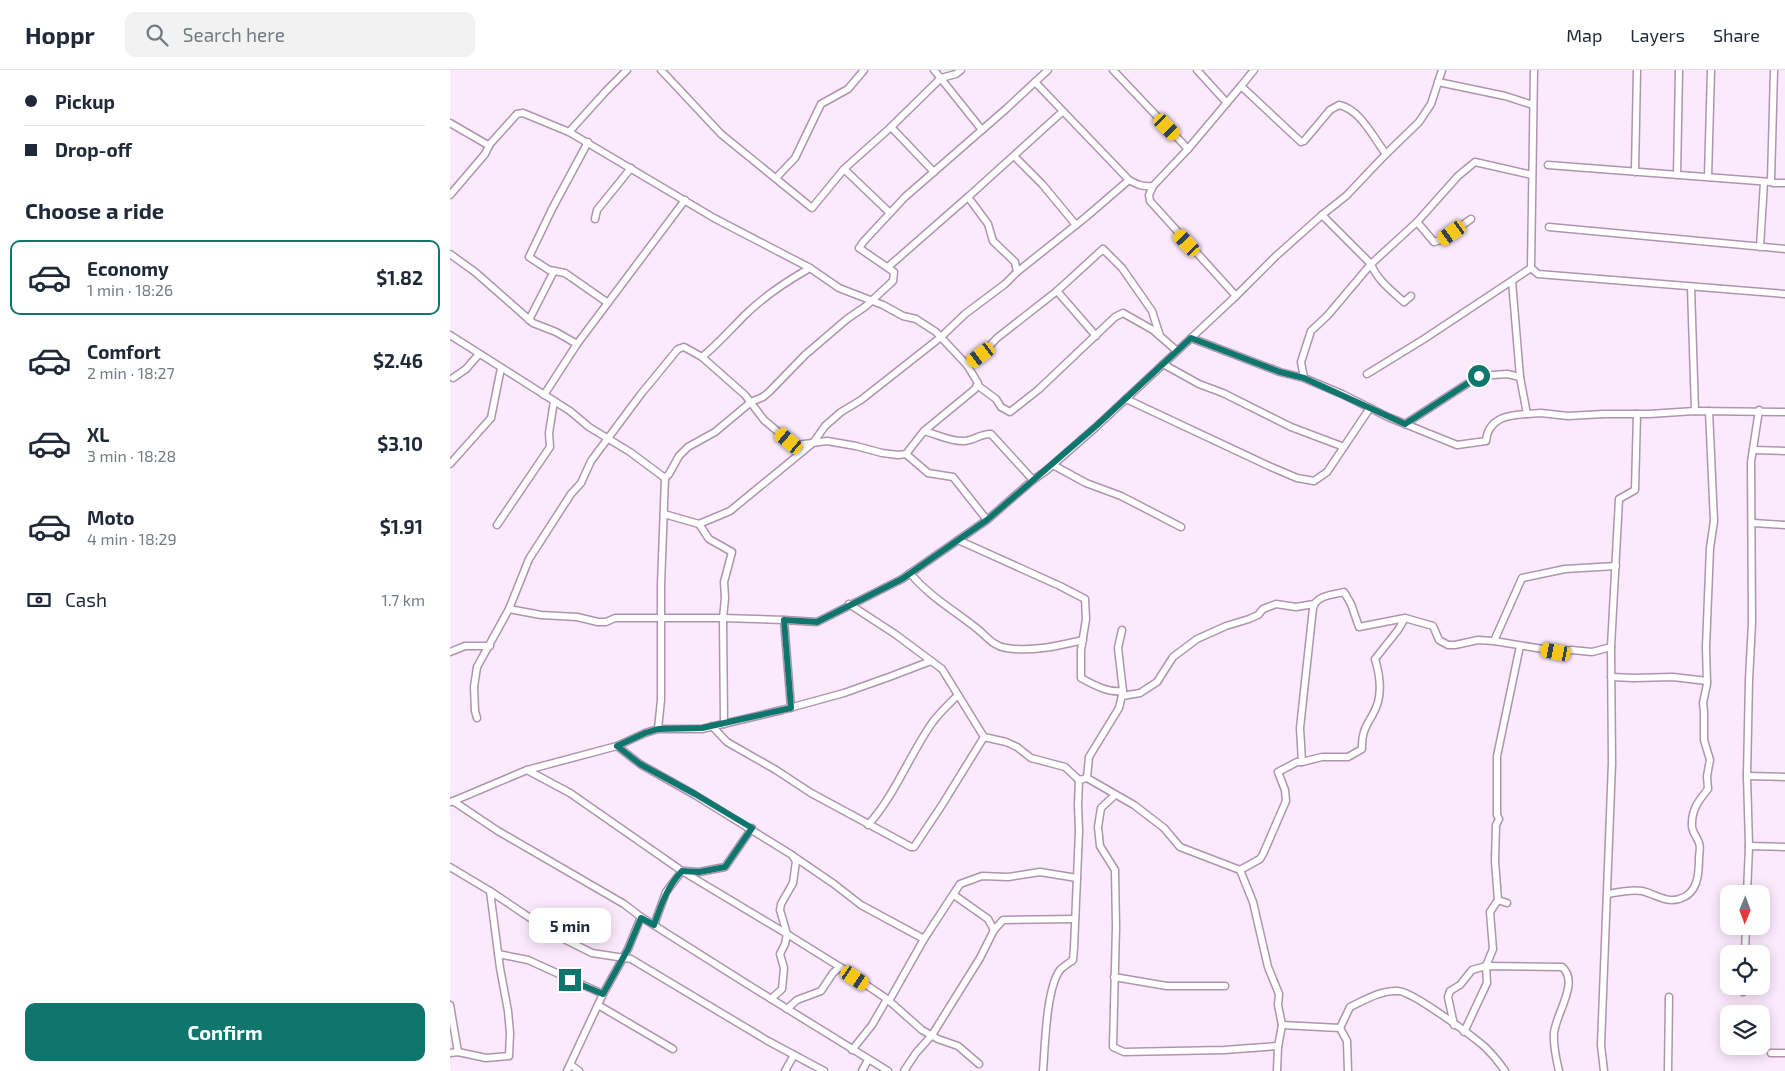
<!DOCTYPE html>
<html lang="en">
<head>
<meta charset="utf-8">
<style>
  body { margin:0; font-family:"Exo 2",sans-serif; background:#f2f2f3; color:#1f2937; height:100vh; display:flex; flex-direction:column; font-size:19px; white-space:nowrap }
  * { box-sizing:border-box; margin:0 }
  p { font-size:16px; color:#747a83 }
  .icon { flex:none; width:28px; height:28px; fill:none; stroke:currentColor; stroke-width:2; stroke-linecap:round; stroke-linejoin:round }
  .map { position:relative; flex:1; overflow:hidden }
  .drawer { display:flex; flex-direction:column; background:#fff; width:450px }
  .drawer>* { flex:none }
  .guide { display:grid; align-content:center; height:110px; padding:0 25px; background:#fff }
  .needle { width:32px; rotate:181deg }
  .tools { position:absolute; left:1270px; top:815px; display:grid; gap:10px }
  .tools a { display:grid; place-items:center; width:50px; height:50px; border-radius:10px; background:#fff; box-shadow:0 2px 12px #0003; font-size:25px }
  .end { position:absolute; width:22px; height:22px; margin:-11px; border:6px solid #0f766e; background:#fff; box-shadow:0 0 0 2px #fff }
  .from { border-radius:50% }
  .bubble { position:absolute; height:35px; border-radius:10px; background:#fff; box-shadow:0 2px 12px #0003; font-size:16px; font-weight:700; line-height:35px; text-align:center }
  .car { position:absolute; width:15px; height:30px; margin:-15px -8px; border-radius:6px; box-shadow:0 0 4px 1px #0007; background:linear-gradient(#f5c518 24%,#345 0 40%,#f5c518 0 76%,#345 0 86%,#f5c518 0) }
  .guide b { display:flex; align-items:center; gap:18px; height:48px; font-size:19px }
  .guide b+b { border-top:1px solid #e0e1e3 }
  .guide i { width:12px; height:12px; background:#1f2937 }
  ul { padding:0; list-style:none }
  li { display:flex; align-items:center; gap:15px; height:75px; margin:0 10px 8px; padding:0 15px; border:2px solid transparent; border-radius:10px }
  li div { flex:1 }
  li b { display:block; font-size:19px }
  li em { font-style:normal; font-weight:700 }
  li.on { border-color:#0f766e }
  li>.icon { width:45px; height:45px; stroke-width:1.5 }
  h2 { padding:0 25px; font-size:22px; line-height:60px }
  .pay { display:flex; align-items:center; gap:12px; height:55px; padding:0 25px; font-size:19px }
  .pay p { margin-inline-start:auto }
  .primary-button { display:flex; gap:10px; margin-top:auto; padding:10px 25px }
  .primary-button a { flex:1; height:58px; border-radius:10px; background:#0f766e; color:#fff; font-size:20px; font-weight:700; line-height:58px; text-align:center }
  header { display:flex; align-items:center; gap:30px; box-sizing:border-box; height:70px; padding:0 25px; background:#fff; border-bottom:1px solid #e0e1e3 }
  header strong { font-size:24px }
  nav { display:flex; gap:28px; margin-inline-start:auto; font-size:18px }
  .search { width:350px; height:45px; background:#f2f2f3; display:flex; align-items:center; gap:12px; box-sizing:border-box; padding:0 18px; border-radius:10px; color:#747a83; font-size:19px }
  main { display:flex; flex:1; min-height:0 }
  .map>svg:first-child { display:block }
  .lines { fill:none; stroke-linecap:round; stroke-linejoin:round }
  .minor-casing { stroke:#af94b0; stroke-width:9 }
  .minor { stroke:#fff; stroke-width:6 }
  .route { stroke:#0f766e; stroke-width:6 }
</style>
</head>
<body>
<header>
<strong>Hoppr</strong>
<div class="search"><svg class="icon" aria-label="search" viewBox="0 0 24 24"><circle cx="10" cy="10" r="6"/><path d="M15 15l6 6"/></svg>Search here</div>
<nav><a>Map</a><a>Layers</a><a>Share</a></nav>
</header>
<main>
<section class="drawer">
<div class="guide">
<b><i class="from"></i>Pickup</b>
<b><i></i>Drop-off</b>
</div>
<h2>Choose a ride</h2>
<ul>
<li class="on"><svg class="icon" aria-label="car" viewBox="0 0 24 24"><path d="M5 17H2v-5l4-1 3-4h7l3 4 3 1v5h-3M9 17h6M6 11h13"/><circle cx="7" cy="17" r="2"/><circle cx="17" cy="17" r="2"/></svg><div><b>Economy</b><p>1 min · 18:26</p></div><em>$1.82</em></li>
<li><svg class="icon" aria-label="car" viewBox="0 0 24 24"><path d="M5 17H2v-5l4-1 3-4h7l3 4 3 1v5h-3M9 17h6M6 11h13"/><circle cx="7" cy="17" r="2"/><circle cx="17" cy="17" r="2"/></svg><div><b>Comfort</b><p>2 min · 18:27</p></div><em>$2.46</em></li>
<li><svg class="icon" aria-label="car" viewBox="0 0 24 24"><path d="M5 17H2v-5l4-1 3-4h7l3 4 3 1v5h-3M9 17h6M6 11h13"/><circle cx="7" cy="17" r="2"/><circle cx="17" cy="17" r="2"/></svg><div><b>XL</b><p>3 min · 18:28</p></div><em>$3.10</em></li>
<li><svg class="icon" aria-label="car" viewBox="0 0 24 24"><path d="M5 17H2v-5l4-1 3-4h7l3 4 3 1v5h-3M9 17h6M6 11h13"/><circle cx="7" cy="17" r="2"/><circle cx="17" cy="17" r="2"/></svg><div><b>Moto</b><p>4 min · 18:29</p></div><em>$1.91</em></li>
</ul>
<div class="pay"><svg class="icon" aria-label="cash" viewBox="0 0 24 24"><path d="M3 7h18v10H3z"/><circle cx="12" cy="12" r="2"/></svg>Cash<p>1.7 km</p></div>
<div class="primary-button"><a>Confirm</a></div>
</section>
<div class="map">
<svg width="1335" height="1001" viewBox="0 0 1335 1001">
  <rect width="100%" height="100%" fill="#fbeafc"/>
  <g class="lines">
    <defs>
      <g id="minor">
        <polyline points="211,0 271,64 362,138 394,99 441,57 491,8 506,4 511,0"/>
        <polyline points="484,0 532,60"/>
        <path d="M663 0 738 79 791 16 851 72 854 71 880 40 889 35C910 39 923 67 936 84"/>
        <polyline points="747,0 777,33"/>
        <polyline points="1084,0 1081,198 1088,204 1335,224"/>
        <polyline points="1324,0 1321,111 1323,113 1335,113"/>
        <path d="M585 12 679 110C688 115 693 117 703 116L738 79"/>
        <polyline points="988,12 1055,26 1083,35"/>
        <polyline points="791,16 804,0"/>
        <polyline points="0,53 38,75 40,74 67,44 73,43 119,62 156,21 177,0"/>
        <polyline points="441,57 484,102"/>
        <polyline points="138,72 102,139 79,187 99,200 115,203 158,233"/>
        <polyline points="564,86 592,114 626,155"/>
        <polyline points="1098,95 1321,112"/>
        <polyline points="394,99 440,143"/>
        <polyline points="1185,102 1187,0"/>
        <polyline points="1227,105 1229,0"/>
        <polyline points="1258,107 1261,0"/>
        <polyline points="326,108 345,88 371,34 398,19 414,0"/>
        <polyline points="703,116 699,125 700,131 786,226"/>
        <polyline points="0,125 35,84 40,74"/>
        <polyline points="518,127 612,42"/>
        <path d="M872 145 921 194C927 210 942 221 954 232L961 226"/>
        <polyline points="145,149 147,140 181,98"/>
        <polyline points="967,152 984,172 991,170 1021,149"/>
        <polyline points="1099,157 1335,179"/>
        <polyline points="1310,177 1314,112"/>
        <polyline points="0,184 25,202 83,253 106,262 127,274 94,325"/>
        <polyline points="567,202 636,147 679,110"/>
        <polyline points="1062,211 1070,307 1077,344 1091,343 1118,346 1154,344 1199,344 1245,341 1335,342"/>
        <polyline points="1241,217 1245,341"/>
        <polyline points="607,221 646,266"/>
        <polyline points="79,250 104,201"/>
        <polyline points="0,265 120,341 139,357 180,382 215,408"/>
        <path d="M741 268 830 302 854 308 892 324 938 347 1007 375 1036 371C1038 348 1058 345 1077 344"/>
        <polyline points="127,274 235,130"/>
        <path d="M252 287C267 275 280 260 294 246 312 228 337 211 360 198"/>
        <polyline points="713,294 749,314 773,323 841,357 894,377"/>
        <polyline points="517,295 531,285 547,268 607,221 653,179 672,198 702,241 710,266"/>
        <polyline points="917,304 974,269 1081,198"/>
        <polyline points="3,308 16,299 29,284"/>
        <polyline points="854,308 851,292 861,261 878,245 921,194 967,152 1008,106 1025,92 1082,105"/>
        <polyline points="527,315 546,329 551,337 560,342 588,320 665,247 673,243 703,260 727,281"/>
        <polyline points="676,329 821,397 847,408 864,411 877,402 920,338"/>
        <polyline points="955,354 1029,306 1057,304 1070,307"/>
        <path d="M474 361C486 364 501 372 514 371 523 371 532 363 541 364L583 410"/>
        <polyline points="1303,380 1335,381"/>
        <polyline points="456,384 478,403 503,407 537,450"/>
        <polyline points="0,394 41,348 51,298"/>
        <polyline points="603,395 636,413 671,426 731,457"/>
        <polyline points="214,444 249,454 280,441 363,373 375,356 391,342 411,330 491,267 515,244 555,214 567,202 565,192 543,171 538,154 518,127 438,197"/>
        <polyline points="1303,453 1335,455"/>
        <polyline points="249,454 259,469 282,482 274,512 275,528 273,548 274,654"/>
        <polyline points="47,455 100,377 99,363 104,331"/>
        <path d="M508 470 610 516 635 529 636 549 631 580V608C644 615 658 623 673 621"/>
        <path d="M460 503C479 526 502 539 525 557 536 565 542 576 556 578 582 582 608 576 633 570"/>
        <polyline points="399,534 445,564 492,599 534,667 556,672 567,677 581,688 615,697 629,710"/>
        <polyline points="59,539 91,545 127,547 148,552 156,552 165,548 273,548 334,550"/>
        <polyline points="1044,571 1072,508 1115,499 1166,496"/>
        <polyline points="0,582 15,576 40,576"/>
        <polyline points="1161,607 1184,608 1223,607 1257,611"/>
        <polyline points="672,626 690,623 707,612 723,587 747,569 776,556 799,549 808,545 813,539 826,534 846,537 864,534"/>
        <polyline points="341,638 334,550 367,552 452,509 537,450 583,410 597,400 646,357 786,226 826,186 872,145 896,126 936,84 969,52 981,34 992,0"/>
        <polyline points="27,648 25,641 24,617 27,597 59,539 79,489 121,424 131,413 141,391 191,324 228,279 234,277 252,287 295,325 314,350 339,371 347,375 377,371 406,376 432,383 448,385 456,384 474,361 525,319 528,313 517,295 486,262 466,249 453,246 433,235 389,218 360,198 264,148 119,62"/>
        <polyline points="262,656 277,672 326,700 361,723 461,777 464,777 492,735 534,667"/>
        <polyline points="208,659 211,630 211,515 215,408 219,404 229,386 238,377 265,362 301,332 313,327 320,321 355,285 397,249 416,236 443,211 444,202 409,178 414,171 455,127 556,39 598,0"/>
        <polyline points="167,676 190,694 245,725 342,785 346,791 343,813 331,834 330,840 337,864 335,874 330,884 334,898 332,919 321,929"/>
        <path d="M852 692 872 687H898L912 679C911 655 922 652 928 632 932 617 929 602 925 589L948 560 955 548"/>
        <polyline points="77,700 120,723 232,801 337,864 390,897 437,929 472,960 488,969 508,976 529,994"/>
        <polyline points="1297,706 1335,707"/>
        <polyline points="637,708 639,687 669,638 673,621 668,578 672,560"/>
        <polyline points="665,725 651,738 648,757 650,776 665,800 666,857 663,977 674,982 774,980 828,976"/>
        <polyline points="3,731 48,761 174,834 191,847 297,914 438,1001"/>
        <polyline points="1,732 77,700 167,676 195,663 208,659 252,659 332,640 394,623 439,607 481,591"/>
        <path d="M418 755C445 725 459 686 482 653 489 643 499 634 508 625"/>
        <polyline points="1299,776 1297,706 1299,610 1302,552 1301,392 1309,340"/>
        <polyline points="343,786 384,814 411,835 474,869 439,931"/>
        <polyline points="0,797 40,821 104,864 142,883 181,889 318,971 374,1001"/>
        <polyline points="790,800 803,832 818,897 829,924 828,935 832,955 828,977 827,1001"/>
        <polyline points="234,801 249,802 275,797 302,758"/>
        <path d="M1158 824C1169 822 1181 819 1192 821 1205 824 1216 833 1229 829 1248 824 1249 804 1249 788 1249 784 1251 777 1249 773 1247 767 1242 762 1242 756 1241 740 1249 730 1258 719L1257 706 1260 690 1254 670V641L1253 633 1257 614 1256 577 1260 478 1264 451 1259 341"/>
        <polyline points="1297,824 1299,776 1335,777"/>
        <polyline points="504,825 538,849 544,860"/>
        <polyline points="1048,830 1057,833"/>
        <polyline points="204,855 216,822 232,801"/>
        <polyline points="474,869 510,814 532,806 558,807 590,802 627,808"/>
        <polyline points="48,884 78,890 153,924"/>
        <polyline points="1295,884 1296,856"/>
        <polyline points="664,907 717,916 775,916"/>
        <polyline points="1293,922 1293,916"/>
        <polyline points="0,935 8,982"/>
        <polyline points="148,935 223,979"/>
        <polyline points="337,939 347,930 371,921 383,903 390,897"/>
        <path d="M832 955 890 958 900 937C915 930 931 920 948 921 962 921 1022 966 1035 977 1043 985 1049 992 1055 1001"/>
        <path d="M1004 955 998 927 1000 921 1010 915 1022 900 1036 896 1112 897C1130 912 1106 943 1104 963 1103 976 1106 988 1109 1001"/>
        <polyline points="890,958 897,971 898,1001"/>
        <polyline points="1014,962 1037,913 1036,896 1043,879 1040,842 1048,830 1045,791 1046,755 1049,749 1047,745 1047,686 1070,576"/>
        <polyline points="402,980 422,955 437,929"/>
        <polyline points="0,983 8,982 36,988 59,986 60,963 58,941 50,898 40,821"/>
        <polyline points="1321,983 1335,983"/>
        <polyline points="121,995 129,1001"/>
        <polyline points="117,1001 153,924 178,879 191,847"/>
        <polyline points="335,1001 344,985"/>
        <polyline points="412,1001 418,990"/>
        <polyline points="454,1001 466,983 482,965 530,888 544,860 553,850 625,849"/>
        <path d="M593 1001C595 977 596 919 610 900 614 896 619 893 623 890L624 878 629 761 628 735 629 710 637 708 684 735 714 758 730 777 790 800 810 789 813 784 836 731 835 720 828 702 847 692H852L850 658 863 538C866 525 883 525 894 522L901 534 909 557 955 548 983 556 989 570 998 575H1005L1028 570 1044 571 1111 582 1122 580 1142 582 1161 577"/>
        <polyline points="1154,1001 1151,975 1162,693 1161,577 1169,429 1185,420 1187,344"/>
        <polyline points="1218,1001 1219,927"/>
      </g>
    </defs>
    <use href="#minor" class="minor-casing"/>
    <use href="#minor" class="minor"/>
  </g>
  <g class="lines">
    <path class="route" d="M120 910 153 924 178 879 191 848 204 855C211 835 217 817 232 801L249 802 275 797 302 758 245 724 190 694 167 676 195 663 208 659 252 658 341 638 334 550 367 552 452 509 537 450 646 356 741 268 830 302 854 308 955 354 1029 306"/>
  </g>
</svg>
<div class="tools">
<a><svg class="needle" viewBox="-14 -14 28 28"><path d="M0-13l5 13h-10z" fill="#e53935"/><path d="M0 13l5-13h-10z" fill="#747a83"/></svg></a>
<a><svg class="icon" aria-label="locate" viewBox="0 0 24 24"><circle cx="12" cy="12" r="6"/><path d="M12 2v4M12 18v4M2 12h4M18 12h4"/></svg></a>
<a><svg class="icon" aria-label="layers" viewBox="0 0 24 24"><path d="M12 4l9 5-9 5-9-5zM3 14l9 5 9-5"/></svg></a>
</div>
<i class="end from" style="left:1029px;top:306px"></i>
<i class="end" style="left:120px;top:910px"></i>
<div class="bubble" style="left:79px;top:838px;width:82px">5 min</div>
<i class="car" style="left:717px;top:57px;rotate:136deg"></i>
<i class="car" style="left:1002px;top:163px;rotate:235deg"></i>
<i class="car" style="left:737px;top:173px;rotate:317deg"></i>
<i class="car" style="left:531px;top:285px;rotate:233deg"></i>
<i class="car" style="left:339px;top:371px;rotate:310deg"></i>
<i class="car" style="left:1106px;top:582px;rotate:281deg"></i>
<i class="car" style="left:405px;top:908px;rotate:124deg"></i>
</div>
</main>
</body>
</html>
